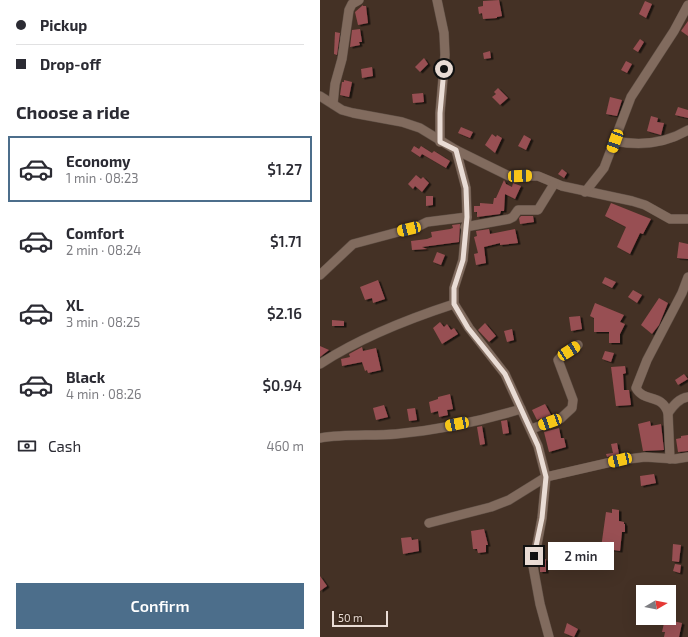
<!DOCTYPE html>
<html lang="en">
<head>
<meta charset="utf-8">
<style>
  body { margin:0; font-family:"Exo 2",sans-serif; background:#f7f7f7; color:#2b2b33; height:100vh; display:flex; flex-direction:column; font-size:15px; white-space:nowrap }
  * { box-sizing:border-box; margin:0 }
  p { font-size:13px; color:#7c7c81 }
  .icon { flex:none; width:22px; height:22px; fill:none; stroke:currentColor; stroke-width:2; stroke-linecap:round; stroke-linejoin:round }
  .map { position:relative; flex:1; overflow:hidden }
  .details { display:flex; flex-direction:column; background:#fff; width:320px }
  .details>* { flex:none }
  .hud { display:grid; align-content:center; height:88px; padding:0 16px; background:#fff }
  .needle { width:26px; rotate:80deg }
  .buttons { position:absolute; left:316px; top:585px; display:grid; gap:8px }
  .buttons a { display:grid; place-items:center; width:40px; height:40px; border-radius:0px; background:#fff; box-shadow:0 4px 16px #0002; font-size:20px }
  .scale { position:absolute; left:12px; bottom:10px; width:56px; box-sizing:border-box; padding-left:4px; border:2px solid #e9dcd5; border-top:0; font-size:11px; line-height:14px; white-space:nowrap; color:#e9dcd5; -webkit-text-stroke:3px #39271b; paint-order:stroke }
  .end { position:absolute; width:18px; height:18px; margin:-9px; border:5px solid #e9dcd5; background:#111; box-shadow:0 0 0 2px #111 }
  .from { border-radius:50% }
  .bubble { position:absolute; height:28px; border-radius:0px; background:#fff; box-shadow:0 4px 16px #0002; font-size:13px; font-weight:600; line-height:28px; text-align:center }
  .car { position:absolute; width:12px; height:24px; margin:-12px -6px; border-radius:5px; box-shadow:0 0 3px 1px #0007; background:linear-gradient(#f5c518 24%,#345 0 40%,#f5c518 0 76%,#345 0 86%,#f5c518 0) }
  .hud b { display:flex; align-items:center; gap:14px; height:38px; font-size:15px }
  .hud b+b { border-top:1px solid #e1e1e2 }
  .hud i { width:10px; height:10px; background:#2b2b33 }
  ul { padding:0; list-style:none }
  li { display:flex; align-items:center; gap:12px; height:66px; margin:0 8px 6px; padding:0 8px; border:2px solid transparent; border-radius:0px }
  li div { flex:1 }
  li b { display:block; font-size:15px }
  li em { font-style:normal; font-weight:600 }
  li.selected { border-color:#4c6e8b }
  li>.icon { width:36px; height:36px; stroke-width:1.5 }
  h2 { padding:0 16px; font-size:18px; line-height:48px }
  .pay { display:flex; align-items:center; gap:10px; height:44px; padding:0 16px; font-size:15px }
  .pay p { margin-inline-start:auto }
  .action { display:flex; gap:8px; margin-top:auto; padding:8px 16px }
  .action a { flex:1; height:46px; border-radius:0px; background:#4c6e8b; color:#fff; font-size:16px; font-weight:600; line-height:46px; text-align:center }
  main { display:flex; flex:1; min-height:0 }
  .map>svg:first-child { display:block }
  .building { fill:#984f52; filter:url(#shadow) }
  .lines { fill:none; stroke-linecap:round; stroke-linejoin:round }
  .minor-casing { stroke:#5f4f45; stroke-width:10 }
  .minor { stroke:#816b5e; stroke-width:9 }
  .route { stroke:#e9dcd5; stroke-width:5 }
</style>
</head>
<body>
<main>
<section class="details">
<div class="hud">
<b><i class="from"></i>Pickup</b>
<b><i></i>Drop-off</b>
</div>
<h2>Choose a ride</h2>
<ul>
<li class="selected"><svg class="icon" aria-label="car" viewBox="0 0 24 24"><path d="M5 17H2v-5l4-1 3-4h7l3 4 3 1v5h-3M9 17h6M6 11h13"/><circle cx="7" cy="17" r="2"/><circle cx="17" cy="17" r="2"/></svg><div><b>Economy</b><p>1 min · 08:23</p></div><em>$1.27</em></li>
<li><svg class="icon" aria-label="car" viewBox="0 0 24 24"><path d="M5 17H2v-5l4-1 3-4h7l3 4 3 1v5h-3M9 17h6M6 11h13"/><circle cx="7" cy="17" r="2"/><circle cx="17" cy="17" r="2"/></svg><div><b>Comfort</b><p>2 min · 08:24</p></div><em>$1.71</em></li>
<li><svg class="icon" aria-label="car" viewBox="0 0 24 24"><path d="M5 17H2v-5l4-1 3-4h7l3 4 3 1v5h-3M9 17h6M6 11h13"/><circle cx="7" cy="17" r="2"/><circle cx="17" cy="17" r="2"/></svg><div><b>XL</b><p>3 min · 08:25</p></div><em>$2.16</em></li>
<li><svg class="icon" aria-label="car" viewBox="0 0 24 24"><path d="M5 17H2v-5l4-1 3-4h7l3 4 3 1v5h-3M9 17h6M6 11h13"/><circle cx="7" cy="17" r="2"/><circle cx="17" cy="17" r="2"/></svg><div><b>Black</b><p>4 min · 08:26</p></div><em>$0.94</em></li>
</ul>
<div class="pay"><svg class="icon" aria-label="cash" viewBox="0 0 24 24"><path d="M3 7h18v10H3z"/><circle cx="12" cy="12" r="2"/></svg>Cash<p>460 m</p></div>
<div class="action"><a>Confirm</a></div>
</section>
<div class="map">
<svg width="368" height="637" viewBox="0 0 368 637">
  <defs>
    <filter id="shadow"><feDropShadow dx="2.5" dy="1.5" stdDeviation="0" flood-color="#0009"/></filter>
  </defs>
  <rect width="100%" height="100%" fill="#443125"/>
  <g class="building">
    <polygon points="179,0 182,16 177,17 177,18 163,19 162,13 159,14 158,7 163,6 163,1"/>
    <polygon points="325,1 332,4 326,18 319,14"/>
    <polygon points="43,5 43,6 46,6 48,23 38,25 35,12"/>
    <polygon points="368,21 368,36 361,31"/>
    <polygon points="40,29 42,42 39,42 40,45 30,47 32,30"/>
    <polygon points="15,32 20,33 17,55 14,54"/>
    <polygon points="320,39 324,42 318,52 313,49"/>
    <polygon points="170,51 171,58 164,59 163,53"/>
    <polygon points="104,58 108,64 100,72 95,67"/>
    <polygon points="306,61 312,64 307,73 301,70"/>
    <polygon points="52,67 53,76 42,78 41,69"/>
    <polygon points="24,80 32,82 29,97 20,95 22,82 24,82"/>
    <polygon points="178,88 188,98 180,105 172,97 176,94 174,92"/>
    <polygon points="103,93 104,102 93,103 92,94"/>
    <polygon points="290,97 302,100 297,116 286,114"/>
    <polygon points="358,107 368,110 368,118 355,115"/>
    <polygon points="331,116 338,118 337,122 344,123 341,135 327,131"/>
    <polygon points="141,127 153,132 150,138 138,133"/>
    <polygon points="172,134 176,137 177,135 182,138 175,153 165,145"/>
    <polygon points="204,135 211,139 206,150 198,146"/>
    <polygon points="94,146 99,149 101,146 112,153 114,151 130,161 126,168 102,154 100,157 91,151"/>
    <polygon points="242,169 247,173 244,178 238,174"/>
    <polygon points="96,175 101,179 103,177 109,183 102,192 95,186 93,189 88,184"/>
    <polygon points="184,180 186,184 192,187 193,183 201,186 195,199 185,194 184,211 181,211 180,214 157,217 157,212 154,212 154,206 160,206 160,203 173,204 174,198 176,198"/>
    <polygon points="106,196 113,196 113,205 106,206"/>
    <polygon points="291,203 331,219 323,234 320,233 310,254 297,247 306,227 285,216"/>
    <polygon points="201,216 213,216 214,222 200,224 199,218"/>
    <polygon points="140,224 139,242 102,247 107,249 92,250 91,241 107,239 112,237 111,232 130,229 133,228 132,225"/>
    <polygon points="169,229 170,234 195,229 198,243 180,245 180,243 164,247 166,263 156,265 154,254 158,253 154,237 157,236 156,231"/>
    <polygon points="359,242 368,244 368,259 357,258"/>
    <polygon points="117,252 125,255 121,265 113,262"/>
    <polygon points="285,277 296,282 292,288 282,283"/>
    <polygon points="58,280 65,299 53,303 52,298 45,300 40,287"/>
    <polygon points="313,290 322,295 317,303 308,297"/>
    <polygon points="339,298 348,303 339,325 332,334 321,325"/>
    <polygon points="275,303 304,315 300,322 305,324 300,334 300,343 289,343 289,332 274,332 274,318 270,316"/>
    <polygon points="260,316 262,329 251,331 249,317"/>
    <polygon points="12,320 24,321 24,326 12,326"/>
    <polygon points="120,322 124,327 127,324 131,330 134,328 138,334 122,344 113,328"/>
    <polygon points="165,323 176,336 169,342 158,330"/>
    <polygon points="192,329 194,340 187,342 184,331"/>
    <polygon points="0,346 9,350 0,357"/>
    <polygon points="42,347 43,351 56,348 61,370 48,373 47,370 45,371 42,362 22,366 21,359 30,357 29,354"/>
    <polygon points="285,351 294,353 291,362 282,359"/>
    <polygon points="305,366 306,373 303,374 304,390 309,390 311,405 296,406 291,367"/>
    <polygon points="364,374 368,379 358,385 355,380"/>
    <polygon points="130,394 133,409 127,410 128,415 119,417 118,411 111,413 109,402 118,399 118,397"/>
    <polygon points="225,404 231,415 217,420 212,410"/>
    <polygon points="64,405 68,417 56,420 53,408"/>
    <polygon points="95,408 97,420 89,421 87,409"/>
    <polygon points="187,420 189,433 183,434 181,421"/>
    <polygon points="330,421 331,426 341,424 344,450 323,451 318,424"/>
    <polygon points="162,426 165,444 160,445 157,427"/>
    <polygon points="239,428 241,438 244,438 246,447 229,452 224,432"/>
    <polygon points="368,435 368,451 358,452 356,439 361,438 361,436"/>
    <polygon points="297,443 299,454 287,457 286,454 293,453 291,444"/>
    <polygon points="334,474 336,483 321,486 320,476"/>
    <polygon points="292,509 299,510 299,521 304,522 304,524 305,524 305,532 302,532 300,551 281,548 286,512 292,513"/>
    <polygon points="164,529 168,545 166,545 166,552 158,553 157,549 153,549 151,531"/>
    <polygon points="91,537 92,540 98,539 99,551 83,554 81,538"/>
    <polygon points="353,544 361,545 359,562 352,561"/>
    <rect x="220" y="559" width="6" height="13"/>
    <polygon points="355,564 361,565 360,573 353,571"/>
    <polygon points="0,576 7,586 0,591"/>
    <polygon points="348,620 362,623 359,637 344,637 345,632 342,632 344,623 347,623"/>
    <polygon points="247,623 258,629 254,637 244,633"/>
  </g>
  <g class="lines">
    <defs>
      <g id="minor">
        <polyline points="117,0 124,33 125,55 120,113 120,142"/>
        <polyline points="0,96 22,110 33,113 82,122 100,128 136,150 146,188 147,217 143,260 134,288 134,304 149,328 185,374 218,446 226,477 222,518 213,566 220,604 229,637"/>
        <polyline points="13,104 15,84 22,59 29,10 32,4 39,0"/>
        <path d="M295 141C320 146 346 143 368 130"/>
        <polyline points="136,150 189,176 218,176 242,186 312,201 325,205 350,219 368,219"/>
        <polyline points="265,192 284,168 311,97 354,31 368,5"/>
        <polyline points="145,227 189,219 193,217 198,210 218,210 234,184"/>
        <polyline points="0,275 33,244 97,227 107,222 147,217"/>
        <path d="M0 364C41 337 88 319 134 304"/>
        <path d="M348 413C353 406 359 398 368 397"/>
        <polyline points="211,429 240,419 252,408 253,400 238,360 241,357 258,345"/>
        <path d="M0 438C25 434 51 436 76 434 118 430 161 421 201 409"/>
        <path d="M350 459 348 413C342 393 324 403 316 388L327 360 362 293 368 277"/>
        <polyline points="109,523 171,507 189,500 226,477 300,460 325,457 355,459 368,457"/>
      </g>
    </defs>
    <use href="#minor" class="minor-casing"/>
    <use href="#minor" class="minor"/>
  </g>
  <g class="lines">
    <polyline class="route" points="124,69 120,113 120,142 136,150 146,188 147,217 143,260 134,288 134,304 148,328 185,374 218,446 226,477 222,518 214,556"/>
  </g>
</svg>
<div class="buttons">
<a><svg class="needle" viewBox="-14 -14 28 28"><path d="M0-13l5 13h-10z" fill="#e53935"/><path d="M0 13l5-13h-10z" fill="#7c7c81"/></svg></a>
</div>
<div class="scale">50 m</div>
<i class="end from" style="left:124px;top:69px"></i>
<i class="end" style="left:214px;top:556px"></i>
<div class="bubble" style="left:228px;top:542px;width:66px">2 min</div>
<i class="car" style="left:295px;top:141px;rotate:200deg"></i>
<i class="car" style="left:200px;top:176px;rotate:88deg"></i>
<i class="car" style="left:89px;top:229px;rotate:257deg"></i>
<i class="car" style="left:249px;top:351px;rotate:57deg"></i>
<i class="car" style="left:230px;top:422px;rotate:250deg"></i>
<i class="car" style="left:137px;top:424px;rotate:259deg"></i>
<i class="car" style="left:300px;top:460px;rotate:257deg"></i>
</div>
</main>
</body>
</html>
